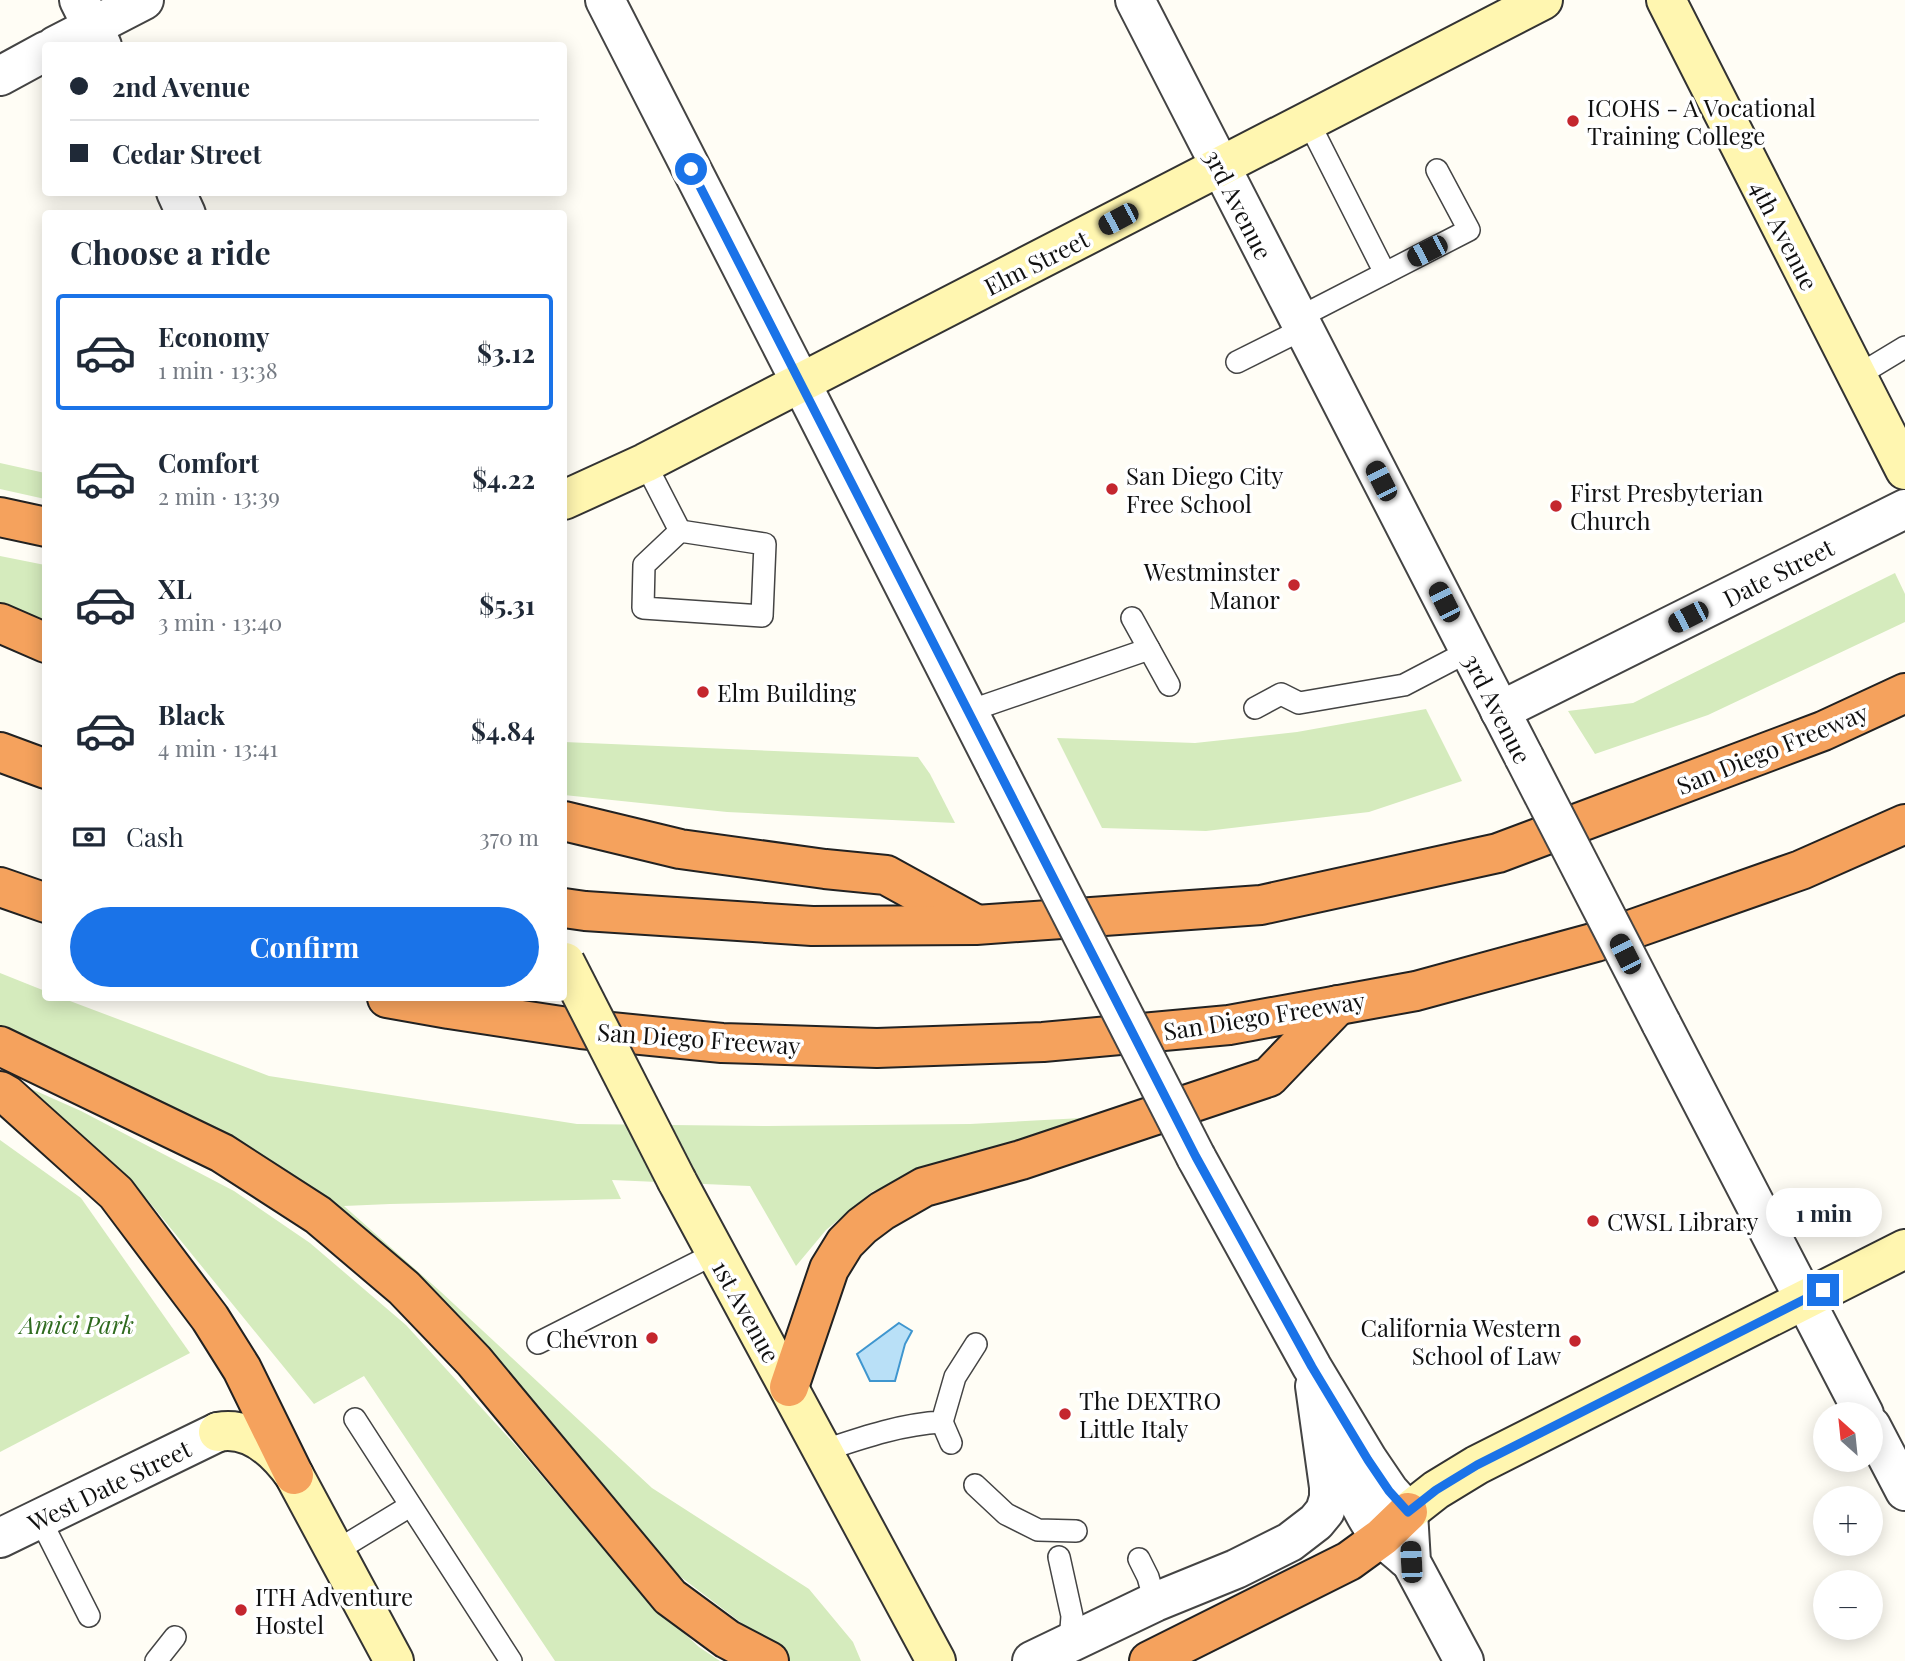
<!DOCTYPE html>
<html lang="en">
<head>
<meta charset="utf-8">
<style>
  body { margin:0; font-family:"Playfair Display",serif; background:#f6f6f7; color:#1f2937; height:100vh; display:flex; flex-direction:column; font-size:26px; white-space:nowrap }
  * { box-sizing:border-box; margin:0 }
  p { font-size:23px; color:#747a83 }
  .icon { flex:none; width:38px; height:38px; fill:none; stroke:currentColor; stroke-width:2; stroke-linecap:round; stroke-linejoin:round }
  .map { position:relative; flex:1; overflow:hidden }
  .sheet { position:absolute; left:42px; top:210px; width:525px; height:791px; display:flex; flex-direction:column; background:#fff; border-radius:7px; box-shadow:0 4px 18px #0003 }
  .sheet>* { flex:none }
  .banner { position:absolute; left:42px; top:42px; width:525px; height:154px; border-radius:7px; box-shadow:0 4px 18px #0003; display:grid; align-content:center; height:154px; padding:0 28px; background:#fff }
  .needle { width:46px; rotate:333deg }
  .tools { position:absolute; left:1813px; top:1402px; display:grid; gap:14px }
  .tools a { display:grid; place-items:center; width:70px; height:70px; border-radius:50%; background:#fff; box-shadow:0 4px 18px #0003; font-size:35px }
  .end { position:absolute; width:32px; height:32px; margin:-16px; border:9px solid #1a73e8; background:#fff; box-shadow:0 0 0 4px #fff }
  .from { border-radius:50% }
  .bubble { position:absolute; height:49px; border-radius:24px; background:#fff; box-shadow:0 4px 18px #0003; font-size:23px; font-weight:700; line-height:49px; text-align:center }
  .car { position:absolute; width:21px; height:42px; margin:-21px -10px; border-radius:9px; box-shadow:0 0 5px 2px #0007; background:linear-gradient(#222 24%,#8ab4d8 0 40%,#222 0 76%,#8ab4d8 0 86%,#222 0) }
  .banner b { display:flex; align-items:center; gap:24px; height:66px; font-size:26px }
  .banner b+b { border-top:2px solid #e0e1e3 }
  .banner i { width:18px; height:18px; background:#1f2937 }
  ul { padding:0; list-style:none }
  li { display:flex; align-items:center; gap:21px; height:116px; margin:0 14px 10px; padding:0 14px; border:4px solid transparent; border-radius:7px }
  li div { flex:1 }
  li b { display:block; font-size:26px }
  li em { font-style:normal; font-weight:700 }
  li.current { border-color:#1a73e8 }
  li>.icon { width:63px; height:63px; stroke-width:1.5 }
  h2 { padding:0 28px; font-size:32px; line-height:84px }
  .pay { display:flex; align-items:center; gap:18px; height:77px; padding:0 28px; font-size:26px }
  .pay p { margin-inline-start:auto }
  .cta { display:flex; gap:14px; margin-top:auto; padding:14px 28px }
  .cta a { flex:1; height:80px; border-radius:42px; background:#1a73e8; color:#fff; font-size:28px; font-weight:700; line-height:80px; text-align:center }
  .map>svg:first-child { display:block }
  .green { fill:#d5ebbd }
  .water { fill:#b9e0f7; stroke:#3f96cf; stroke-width:2 }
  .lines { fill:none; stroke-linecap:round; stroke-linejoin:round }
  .service-casing { stroke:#444; stroke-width:24 }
  .minor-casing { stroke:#444; stroke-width:42 }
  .tertiary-casing { stroke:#444; stroke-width:42 }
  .secondary-casing { stroke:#333; stroke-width:42 }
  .motorway-casing { stroke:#222; stroke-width:42 }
  .service { stroke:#fff; stroke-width:21 }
  .minor { stroke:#fff; stroke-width:38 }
  .tertiary { stroke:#fff; stroke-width:38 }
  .secondary { stroke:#fff6b0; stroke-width:38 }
  .motorway { stroke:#f5a25d; stroke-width:38 }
  .tertiary-bridge-casing { stroke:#444; stroke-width:42; stroke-linecap:butt }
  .secondary-bridge-casing { stroke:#333; stroke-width:42; stroke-linecap:butt }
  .tertiary-bridge { stroke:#fff; stroke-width:38 }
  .secondary-bridge { stroke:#fff6b0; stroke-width:38 }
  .route { stroke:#1a73e8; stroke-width:9 }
  .poi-dot { fill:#c4262e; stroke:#fff; stroke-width:2.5 }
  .labels { text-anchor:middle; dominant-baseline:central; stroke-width:7; stroke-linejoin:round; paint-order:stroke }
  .poi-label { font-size:24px; fill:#111; stroke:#fff; text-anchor:start }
  .street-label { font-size:24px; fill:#111; stroke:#fff }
  .park-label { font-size:24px; font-style:italic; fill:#2f6b1f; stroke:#fff }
</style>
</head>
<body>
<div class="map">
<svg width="1905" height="1661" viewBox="0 0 1905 1661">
  <rect width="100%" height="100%" fill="#fffdf5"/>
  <g class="green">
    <polygon points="0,463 45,473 45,499 0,489"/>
    <polygon points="0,556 45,565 45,627 27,619 0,604"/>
    <polygon points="1895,573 1905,594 1905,622 1708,715 1595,754 1568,711 1633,703"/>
    <polygon points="1426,709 1462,781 1369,812 1206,831 1102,828 1057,738 1195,743 1297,732"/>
    <polygon points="564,742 918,757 930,774 955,823 727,812 564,795"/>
    <polygon points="0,973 45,991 46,998 62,998 269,1076 577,1124 767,1126 970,1124 1101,1117 1106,1130 873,1191 826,1230 796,1266 750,1186 612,1180 621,1199 390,1204 344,1206 441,1292 652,1488 809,1589 853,1642 861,1661 729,1661 748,1628 669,1568 431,1299 0,1030"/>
    <polygon points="0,1075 81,1111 234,1191 310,1243 406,1325 517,1447 639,1591 699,1647 720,1661 555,1661 364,1376 314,1404 146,1198 63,1133"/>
    <polygon points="0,1140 81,1198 190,1353 0,1452"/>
  </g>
  <polygon class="water" points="899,1323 912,1331 905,1344 895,1381 870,1381 857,1354"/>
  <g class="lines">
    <defs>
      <g id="service">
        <polyline points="1308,121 1385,273"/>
        <polyline points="1298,318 1469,230 1437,170"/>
        <polyline points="1237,362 1303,329"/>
        <polyline points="1857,376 1905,347"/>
        <polyline points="645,463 680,531"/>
        <polygon points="680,531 765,544 762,616 643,608 644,565"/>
        <polyline points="1132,618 1169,685"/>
        <polyline points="1255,708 1281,694 1299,703 1404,685 1469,651"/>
        <polyline points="969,711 1149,649"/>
        <polyline points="538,1343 716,1253"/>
        <polyline points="355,1419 511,1661"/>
        <polyline points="942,1422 951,1443"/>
        <path d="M822 1451C861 1438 901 1424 942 1422L955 1377 976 1344"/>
        <polyline points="975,1485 1006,1514 1038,1530 1076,1531"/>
        <polyline points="40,1519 89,1616"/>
        <polyline points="336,1551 410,1506"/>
        <polyline points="1059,1557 1072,1616 1070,1642"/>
        <polyline points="1139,1559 1148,1577 1155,1602"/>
        <polyline points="156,1661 175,1637"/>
      </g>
      <g id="minor">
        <polyline points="605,0 801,383"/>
        <polyline points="55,46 144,0"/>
        <polyline points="0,76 46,51"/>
        <polyline points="0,1538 218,1432"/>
      </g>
      <g id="tertiary">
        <polyline points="79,0 102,46"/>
        <polyline points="1135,0 1524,757"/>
        <polyline points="176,192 186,214"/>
        <polyline points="801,383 998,770"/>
        <polyline points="1500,711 1905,509"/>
        <polyline points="1661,1023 1864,1414"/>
        <polyline points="1196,1157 1312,1367 1368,1460 1389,1491 1408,1512 1411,1562 1464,1661"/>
        <polyline points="1871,1426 1905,1491"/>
        <path d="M1338 1449C1346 1475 1356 1501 1371 1524 1380 1538 1395 1548 1407 1559"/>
        <polyline points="1032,1661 1155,1602 1236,1569 1290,1542 1316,1522 1325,1511 1329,1498 1329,1487 1315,1386"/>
      </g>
      <g id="secondary">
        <polyline points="1666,0 1905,470"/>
        <polyline points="564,500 645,463 1543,0"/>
        <polyline points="677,1181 936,1661"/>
        <path d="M218 1432C250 1426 276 1450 294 1475L394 1661"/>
        <polyline points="1408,1512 1436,1490 1477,1465 1905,1249"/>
      </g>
      <g id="motorway">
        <polyline points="0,517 46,527"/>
        <polyline points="0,623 46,643"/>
        <polyline points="0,752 46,769"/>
        <polyline points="564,821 680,849 825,869 886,875 975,924"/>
        <polyline points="0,887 46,903"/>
        <polyline points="564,908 585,911 812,926 976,925 1261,905 1498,853 1823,731 1905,693"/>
        <polyline points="387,998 449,1009 581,1029 722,1043 877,1048 1043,1042 1229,1025 1416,991 1596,942 1801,870 1905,824"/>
        <polyline points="0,1046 222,1153 318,1215 404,1288 474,1361 670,1597 727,1639 769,1661"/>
        <polyline points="0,1091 7,1095 116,1193 210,1318 242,1369 294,1475"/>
        <polyline points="789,1387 829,1269 845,1243 862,1226 882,1211 924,1187 1021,1160 1269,1077 1338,1005"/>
        <polyline points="1149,1661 1349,1561 1382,1537 1408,1512"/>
      </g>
    </defs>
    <use href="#service" class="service-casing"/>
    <use href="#minor" class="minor-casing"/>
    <use href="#tertiary" class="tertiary-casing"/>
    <use href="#secondary" class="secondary-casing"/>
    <use href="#motorway" class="motorway-casing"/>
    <use href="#service" class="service"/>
    <use href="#minor" class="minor"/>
    <use href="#tertiary" class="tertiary"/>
    <use href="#secondary" class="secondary"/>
    <use href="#motorway" class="motorway"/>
    <defs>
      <g id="tertiary-bridge">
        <polyline points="1524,757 1661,1023"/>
        <polyline points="998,770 1196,1157"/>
      </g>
      <polyline id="secondary-bridge" points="565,962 677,1181"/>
    </defs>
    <use href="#tertiary-bridge" class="tertiary-bridge-casing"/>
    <use href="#secondary-bridge" class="secondary-bridge-casing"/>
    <use href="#tertiary-bridge" class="tertiary-bridge"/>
    <use href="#secondary-bridge" class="secondary-bridge"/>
  </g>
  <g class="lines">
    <polyline class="route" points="691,169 1196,1157 1312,1367 1368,1460 1389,1491 1408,1512 1436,1490 1477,1465 1823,1290"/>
  </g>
  <g class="poi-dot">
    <circle cx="1573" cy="121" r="7"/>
    <circle cx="1112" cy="489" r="7"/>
    <circle cx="1556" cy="506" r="7"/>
    <circle cx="1294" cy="585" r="7"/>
    <circle cx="703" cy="692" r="7"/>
    <circle cx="1593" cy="1221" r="7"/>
    <circle cx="652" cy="1338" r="7"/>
    <circle cx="1575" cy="1341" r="7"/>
    <circle cx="1065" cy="1414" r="7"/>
    <circle cx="241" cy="1610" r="7"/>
  </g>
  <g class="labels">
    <g class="poi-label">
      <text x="1587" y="107">ICOHS - A Vocational<tspan x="1587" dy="28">Training College</tspan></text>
      <text x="1126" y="475">San Diego City<tspan x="1126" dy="28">Free School</tspan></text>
      <text x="1570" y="492">First Presbyterian<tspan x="1570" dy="28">Church</tspan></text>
      <text x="1280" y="571" text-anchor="end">Westminster<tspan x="1280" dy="28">Manor</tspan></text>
      <text x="717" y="692">Elm Building</text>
      <text x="1607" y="1221">CWSL Library</text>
      <text x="1561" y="1327" text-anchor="end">California Western<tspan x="1561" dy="28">School of Law</tspan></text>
      <text x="638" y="1338" text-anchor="end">Chevron</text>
      <text x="1079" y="1400">The DEXTRO<tspan x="1079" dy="28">Little Italy</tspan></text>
      <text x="255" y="1596">ITH Adventure<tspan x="255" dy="28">Hostel</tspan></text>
    </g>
    <g class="street-label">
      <text transform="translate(1239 204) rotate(63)">3rd Avenue</text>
      <text transform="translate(1785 235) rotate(63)">4th Avenue</text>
      <text transform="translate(1036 262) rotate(-27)">Elm Street</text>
      <text transform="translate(1778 572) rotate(-27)">Date Street</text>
      <text transform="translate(1498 708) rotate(63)">3rd Avenue</text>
      <text transform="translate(1772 748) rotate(-22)">San Diego Freeway</text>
      <text transform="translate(1264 1015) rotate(-9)">San Diego Freeway</text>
      <text transform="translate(699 1038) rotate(4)">San Diego Freeway</text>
      <text transform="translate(747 1311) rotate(61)">1st Avenue</text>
      <text transform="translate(109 1485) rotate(-26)">West Date Street</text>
    </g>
    <g class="park-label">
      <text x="77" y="1324">Amici Park</text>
    </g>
  </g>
</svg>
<div class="tools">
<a><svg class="needle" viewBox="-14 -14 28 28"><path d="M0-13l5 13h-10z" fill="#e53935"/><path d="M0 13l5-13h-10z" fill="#747a83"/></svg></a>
<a>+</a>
<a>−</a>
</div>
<i class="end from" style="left:691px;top:169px"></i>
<i class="end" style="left:1823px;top:1290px"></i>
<div class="bubble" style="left:1766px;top:1188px;width:116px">1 min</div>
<i class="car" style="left:1118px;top:219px;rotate:242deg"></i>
<i class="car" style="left:1427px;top:251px;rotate:243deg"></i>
<i class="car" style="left:1381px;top:481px;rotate:333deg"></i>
<i class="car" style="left:1444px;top:602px;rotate:333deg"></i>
<i class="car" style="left:1688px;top:617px;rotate:243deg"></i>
<i class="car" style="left:1625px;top:954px;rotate:333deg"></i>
<i class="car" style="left:1411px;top:1562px;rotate:357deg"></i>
<div class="banner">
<b><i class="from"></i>2nd Avenue</b>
<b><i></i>Cedar Street</b>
</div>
<section class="sheet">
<h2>Choose a ride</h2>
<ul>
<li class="current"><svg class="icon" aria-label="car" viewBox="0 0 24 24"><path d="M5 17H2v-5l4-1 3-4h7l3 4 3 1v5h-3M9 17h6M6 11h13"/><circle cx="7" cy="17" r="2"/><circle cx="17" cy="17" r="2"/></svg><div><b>Economy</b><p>1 min · 13:38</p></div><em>$3.12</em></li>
<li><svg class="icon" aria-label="car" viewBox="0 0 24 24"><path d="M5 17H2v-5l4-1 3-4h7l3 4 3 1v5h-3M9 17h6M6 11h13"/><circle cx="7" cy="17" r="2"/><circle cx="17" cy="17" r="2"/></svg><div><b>Comfort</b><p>2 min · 13:39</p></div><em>$4.22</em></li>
<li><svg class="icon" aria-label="car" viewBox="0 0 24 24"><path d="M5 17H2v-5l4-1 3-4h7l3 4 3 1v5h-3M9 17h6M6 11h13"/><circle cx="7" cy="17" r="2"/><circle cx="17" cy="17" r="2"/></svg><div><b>XL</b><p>3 min · 13:40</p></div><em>$5.31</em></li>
<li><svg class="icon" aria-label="car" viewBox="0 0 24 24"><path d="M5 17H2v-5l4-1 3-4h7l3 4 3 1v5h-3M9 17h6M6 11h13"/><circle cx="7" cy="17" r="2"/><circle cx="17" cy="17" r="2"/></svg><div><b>Black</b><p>4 min · 13:41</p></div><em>$4.84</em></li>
</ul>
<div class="pay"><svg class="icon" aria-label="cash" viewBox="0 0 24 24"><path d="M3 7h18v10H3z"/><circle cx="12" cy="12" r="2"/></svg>Cash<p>370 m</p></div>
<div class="cta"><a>Confirm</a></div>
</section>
</div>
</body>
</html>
